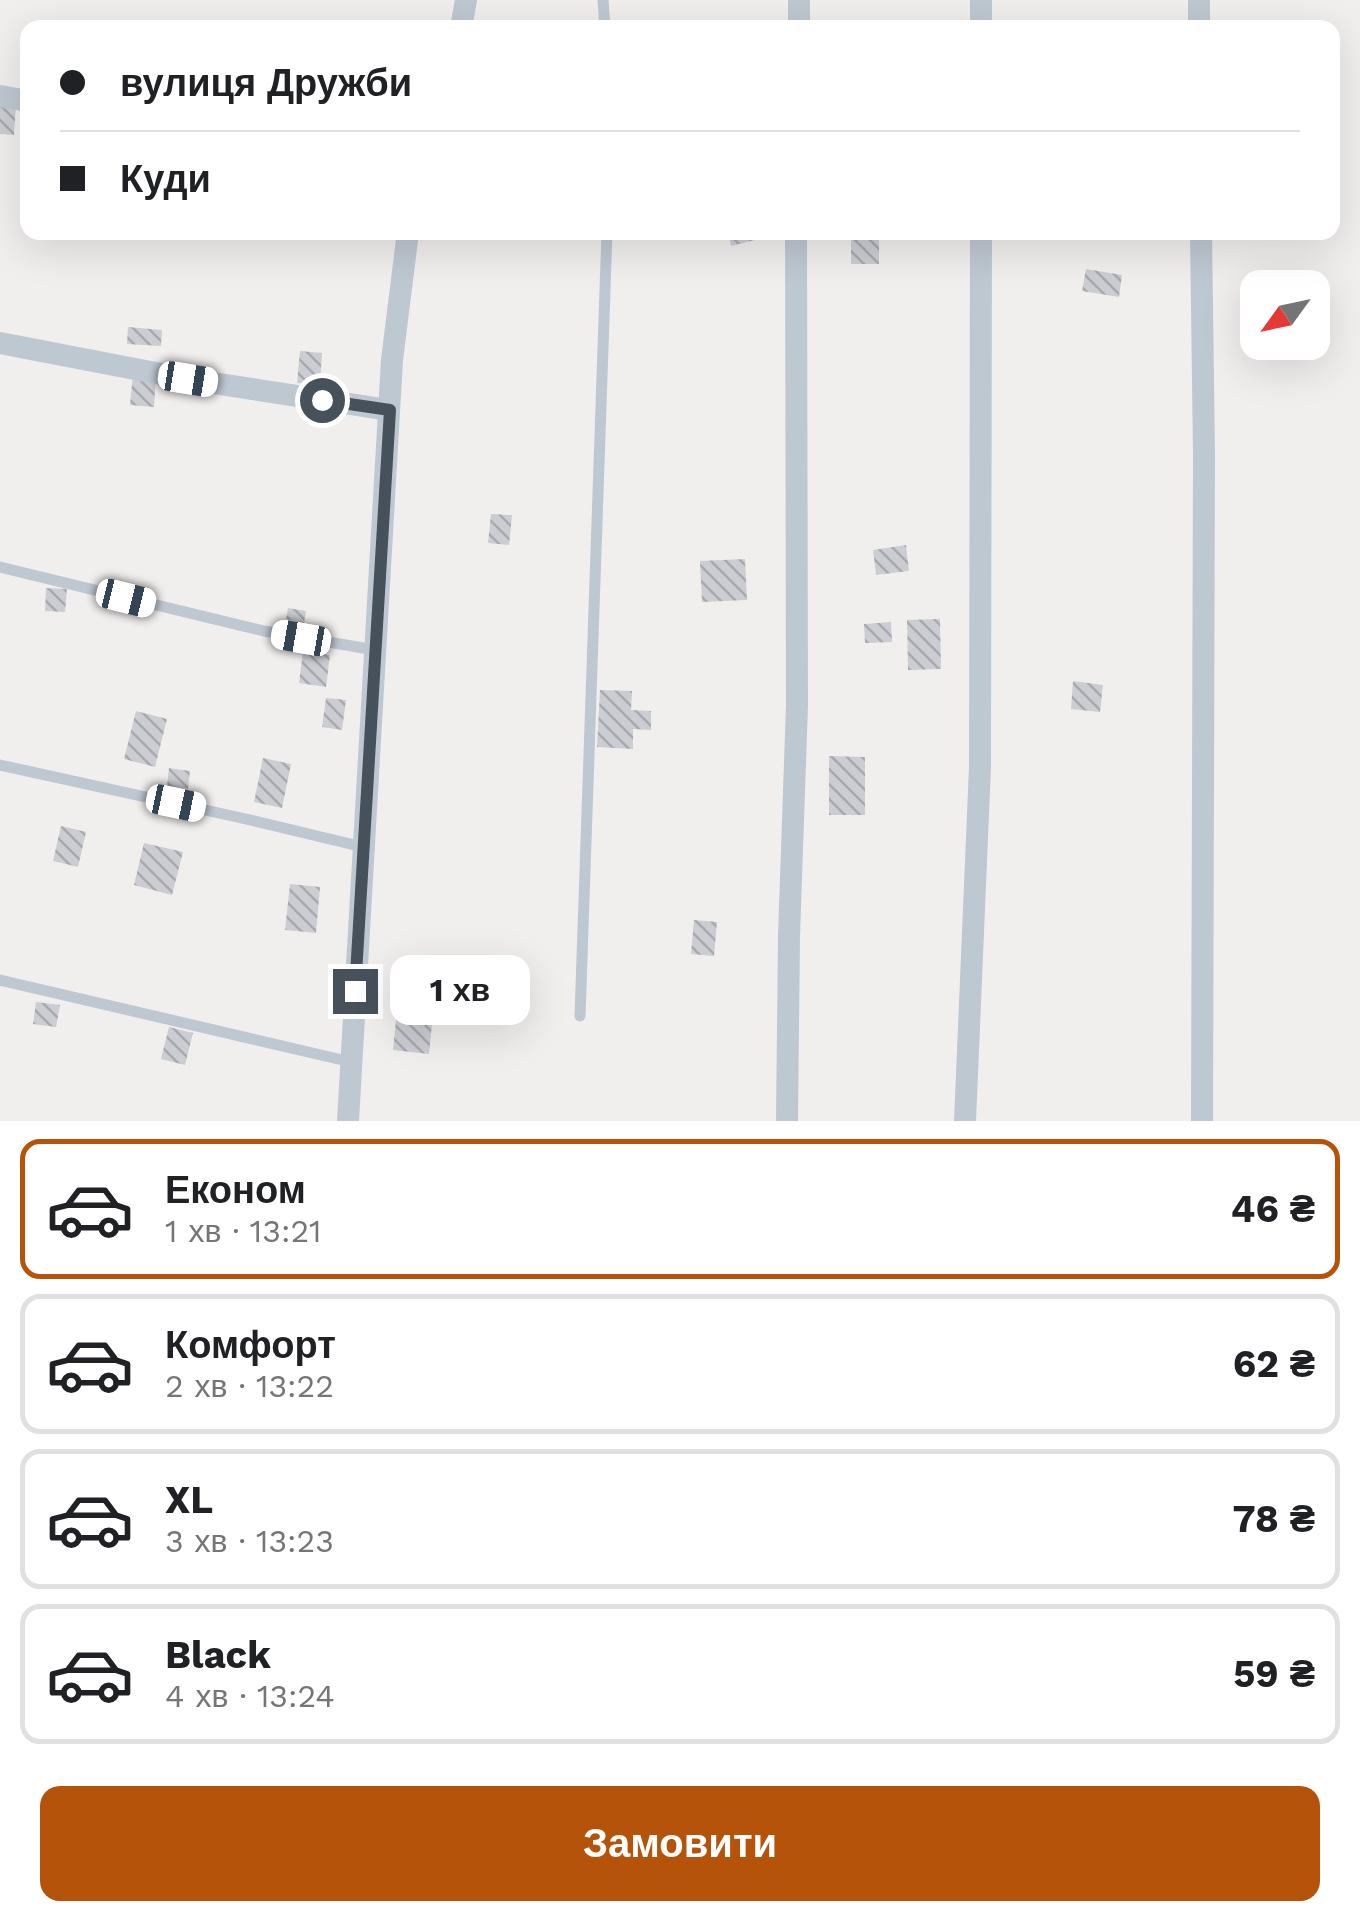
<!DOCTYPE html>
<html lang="uk">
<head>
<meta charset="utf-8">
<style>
  body { margin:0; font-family:"Work Sans",sans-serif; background:#f2f2f2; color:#202124; height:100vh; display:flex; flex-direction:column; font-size:38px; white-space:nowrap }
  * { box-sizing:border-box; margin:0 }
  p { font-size:32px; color:#757577 }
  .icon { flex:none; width:55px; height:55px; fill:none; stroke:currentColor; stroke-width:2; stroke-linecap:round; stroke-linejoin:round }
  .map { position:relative; height:1121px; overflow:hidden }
  .panel { display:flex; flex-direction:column; background:#fff; flex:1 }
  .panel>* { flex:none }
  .guide { position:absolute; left:20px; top:20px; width:1320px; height:220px; border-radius:20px; box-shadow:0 10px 40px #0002; display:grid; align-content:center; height:220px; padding:0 40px; background:#fff }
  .needle { width:65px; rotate:237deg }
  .controls { position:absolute; left:1240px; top:270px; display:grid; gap:20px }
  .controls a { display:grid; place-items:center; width:90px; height:90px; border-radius:20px; background:#fff; box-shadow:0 10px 40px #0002; font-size:50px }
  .end { position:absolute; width:45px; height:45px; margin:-22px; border:12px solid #46515c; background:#fff; box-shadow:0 0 0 5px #fff }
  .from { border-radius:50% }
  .bubble { position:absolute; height:70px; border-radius:20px; background:#fff; box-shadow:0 10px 40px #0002; font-size:32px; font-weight:700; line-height:70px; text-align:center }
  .car { position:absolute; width:30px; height:60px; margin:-30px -15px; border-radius:12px; box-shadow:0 0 8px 2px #0007; background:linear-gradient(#fff 24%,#345 0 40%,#fff 0 76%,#345 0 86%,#fff 0) }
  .guide b { display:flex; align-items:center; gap:35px; height:95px; font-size:38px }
  .guide b+b { border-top:2px solid #e0e0e0 }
  .guide i { width:25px; height:25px; background:#202124 }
  ul { padding:18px 0 0; list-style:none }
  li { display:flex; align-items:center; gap:30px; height:140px; margin:0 20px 15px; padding:0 20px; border:5px solid #e0e0e0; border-radius:20px }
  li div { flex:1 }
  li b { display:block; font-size:38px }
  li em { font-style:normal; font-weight:700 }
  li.selected { border-color:#b45309 }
  li>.icon { width:90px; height:90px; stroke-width:1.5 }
  .action { display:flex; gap:20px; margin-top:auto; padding:20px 40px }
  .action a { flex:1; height:115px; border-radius:20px; background:#b45309; color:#fff; font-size:40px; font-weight:700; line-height:115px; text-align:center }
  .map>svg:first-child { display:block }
  .building { fill:url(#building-back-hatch) }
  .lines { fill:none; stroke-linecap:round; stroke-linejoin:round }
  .service { stroke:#bec8d1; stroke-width:11 }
  .minor { stroke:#bec8d1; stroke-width:22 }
  .route { stroke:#46515c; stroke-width:12 }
</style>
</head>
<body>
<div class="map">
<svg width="1360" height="1121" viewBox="0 0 1360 1121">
  <defs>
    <pattern id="building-back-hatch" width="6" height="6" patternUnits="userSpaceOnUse" patternTransform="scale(2.5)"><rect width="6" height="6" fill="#cbcdd3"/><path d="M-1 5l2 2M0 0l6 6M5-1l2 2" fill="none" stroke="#a7a9ae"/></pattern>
  </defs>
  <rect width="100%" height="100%" fill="#f1eeee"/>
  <g class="building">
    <polygon points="0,104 16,105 14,135 0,134"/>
    <polygon points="728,232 758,232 759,239 731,246"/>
    <rect x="851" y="232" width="28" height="32"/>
    <polygon points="1086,269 1122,275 1119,297 1082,291"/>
    <polygon points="128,327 162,330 161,346 127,344"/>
    <polygon points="300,351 322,353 320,385 297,383"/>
    <polygon points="133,374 156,376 154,407 130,405"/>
    <polygon points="491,514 512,515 509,545 488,543"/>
    <polygon points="906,545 909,571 876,575 873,550"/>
    <polygon points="745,559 747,600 702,602 700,561"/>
    <polygon points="46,588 67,589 65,612 45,611"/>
    <polygon points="288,608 306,611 304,623 286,619"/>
    <polygon points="940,619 941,669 908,670 907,620"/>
    <polygon points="891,622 892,642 865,643 864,624"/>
    <polygon points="303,651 330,655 326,687 299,683"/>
    <polygon points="1073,681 1103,685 1100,712 1071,709"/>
    <polygon points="600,690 632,691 631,710 651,711 651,730 633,729 633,749 597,747"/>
    <polygon points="326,698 346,700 342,730 322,727"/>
    <polygon points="136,711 167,719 155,767 124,759"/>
    <polygon points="829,756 865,757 865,815 829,815"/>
    <polygon points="263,758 291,764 282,808 254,802"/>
    <polygon points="169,768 190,771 188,789 167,786"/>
    <polygon points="61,826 86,832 78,867 53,861"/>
    <polygon points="144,843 183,852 172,895 134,885"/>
    <polygon points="290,884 320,887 316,933 285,930"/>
    <polygon points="694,920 717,922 714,956 691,954"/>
    <polygon points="398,1000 434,1004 429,1054 393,1050"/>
    <polygon points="36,1002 60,1005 56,1027 33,1024"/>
    <polygon points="169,1027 193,1033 185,1065 161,1059"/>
  </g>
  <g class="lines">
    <g class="service">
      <polyline points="603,0 605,28"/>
      <polyline points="0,567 264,631 375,650"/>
      <polyline points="0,765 246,819 363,847"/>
      <polyline points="0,980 351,1062"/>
      <polyline points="580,1016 607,232"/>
    </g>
    <g class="minor">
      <polyline points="1199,0 1199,28"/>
      <polyline points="461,28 466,0"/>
      <polyline points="799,28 799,0"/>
      <polyline points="981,28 981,0"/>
      <polyline points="0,96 28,101"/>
      <polyline points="1201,232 1204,455 1202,1121"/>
      <polyline points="0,343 187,379 389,410"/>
      <polyline points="348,1121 392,360 408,232"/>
      <polyline points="787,1121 789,936 797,705 796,232"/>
      <polyline points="965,1121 980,767 981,232"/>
    </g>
  </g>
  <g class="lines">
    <polyline class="route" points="322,400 390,410 355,991"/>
  </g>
</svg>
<div class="controls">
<a><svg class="needle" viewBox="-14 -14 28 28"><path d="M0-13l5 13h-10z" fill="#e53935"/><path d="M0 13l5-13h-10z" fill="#757577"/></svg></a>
</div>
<i class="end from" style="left:322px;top:400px"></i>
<i class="end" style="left:355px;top:991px"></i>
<div class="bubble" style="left:390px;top:955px;width:140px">1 хв</div>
<i class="car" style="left:188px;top:379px;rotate:99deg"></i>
<i class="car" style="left:126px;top:598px;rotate:104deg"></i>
<i class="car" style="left:301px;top:638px;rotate:280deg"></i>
<i class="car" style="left:176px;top:803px;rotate:102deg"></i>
<div class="guide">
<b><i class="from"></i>вулиця Дружби</b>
<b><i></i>Куди</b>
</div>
</div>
<section class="panel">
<ul>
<li class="selected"><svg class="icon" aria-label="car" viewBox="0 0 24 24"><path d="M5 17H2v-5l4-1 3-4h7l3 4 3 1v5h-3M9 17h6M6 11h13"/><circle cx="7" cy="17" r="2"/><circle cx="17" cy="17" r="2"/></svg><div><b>Економ</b><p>1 хв · 13:21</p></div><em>46 ₴</em></li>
<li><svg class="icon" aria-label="car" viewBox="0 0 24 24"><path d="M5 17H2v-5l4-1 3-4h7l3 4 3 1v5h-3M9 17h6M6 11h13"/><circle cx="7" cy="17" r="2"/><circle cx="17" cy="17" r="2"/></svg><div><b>Комфорт</b><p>2 хв · 13:22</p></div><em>62 ₴</em></li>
<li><svg class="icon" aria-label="car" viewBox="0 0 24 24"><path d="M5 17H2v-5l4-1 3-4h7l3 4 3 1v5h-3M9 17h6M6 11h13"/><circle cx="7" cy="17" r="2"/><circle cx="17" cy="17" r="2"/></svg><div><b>XL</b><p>3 хв · 13:23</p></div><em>78 ₴</em></li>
<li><svg class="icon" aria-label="car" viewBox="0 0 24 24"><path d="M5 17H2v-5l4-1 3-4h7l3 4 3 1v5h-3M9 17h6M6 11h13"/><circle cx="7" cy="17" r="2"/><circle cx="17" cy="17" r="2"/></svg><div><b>Black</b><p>4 хв · 13:24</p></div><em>59 ₴</em></li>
</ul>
<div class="action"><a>Замовити</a></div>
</section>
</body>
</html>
